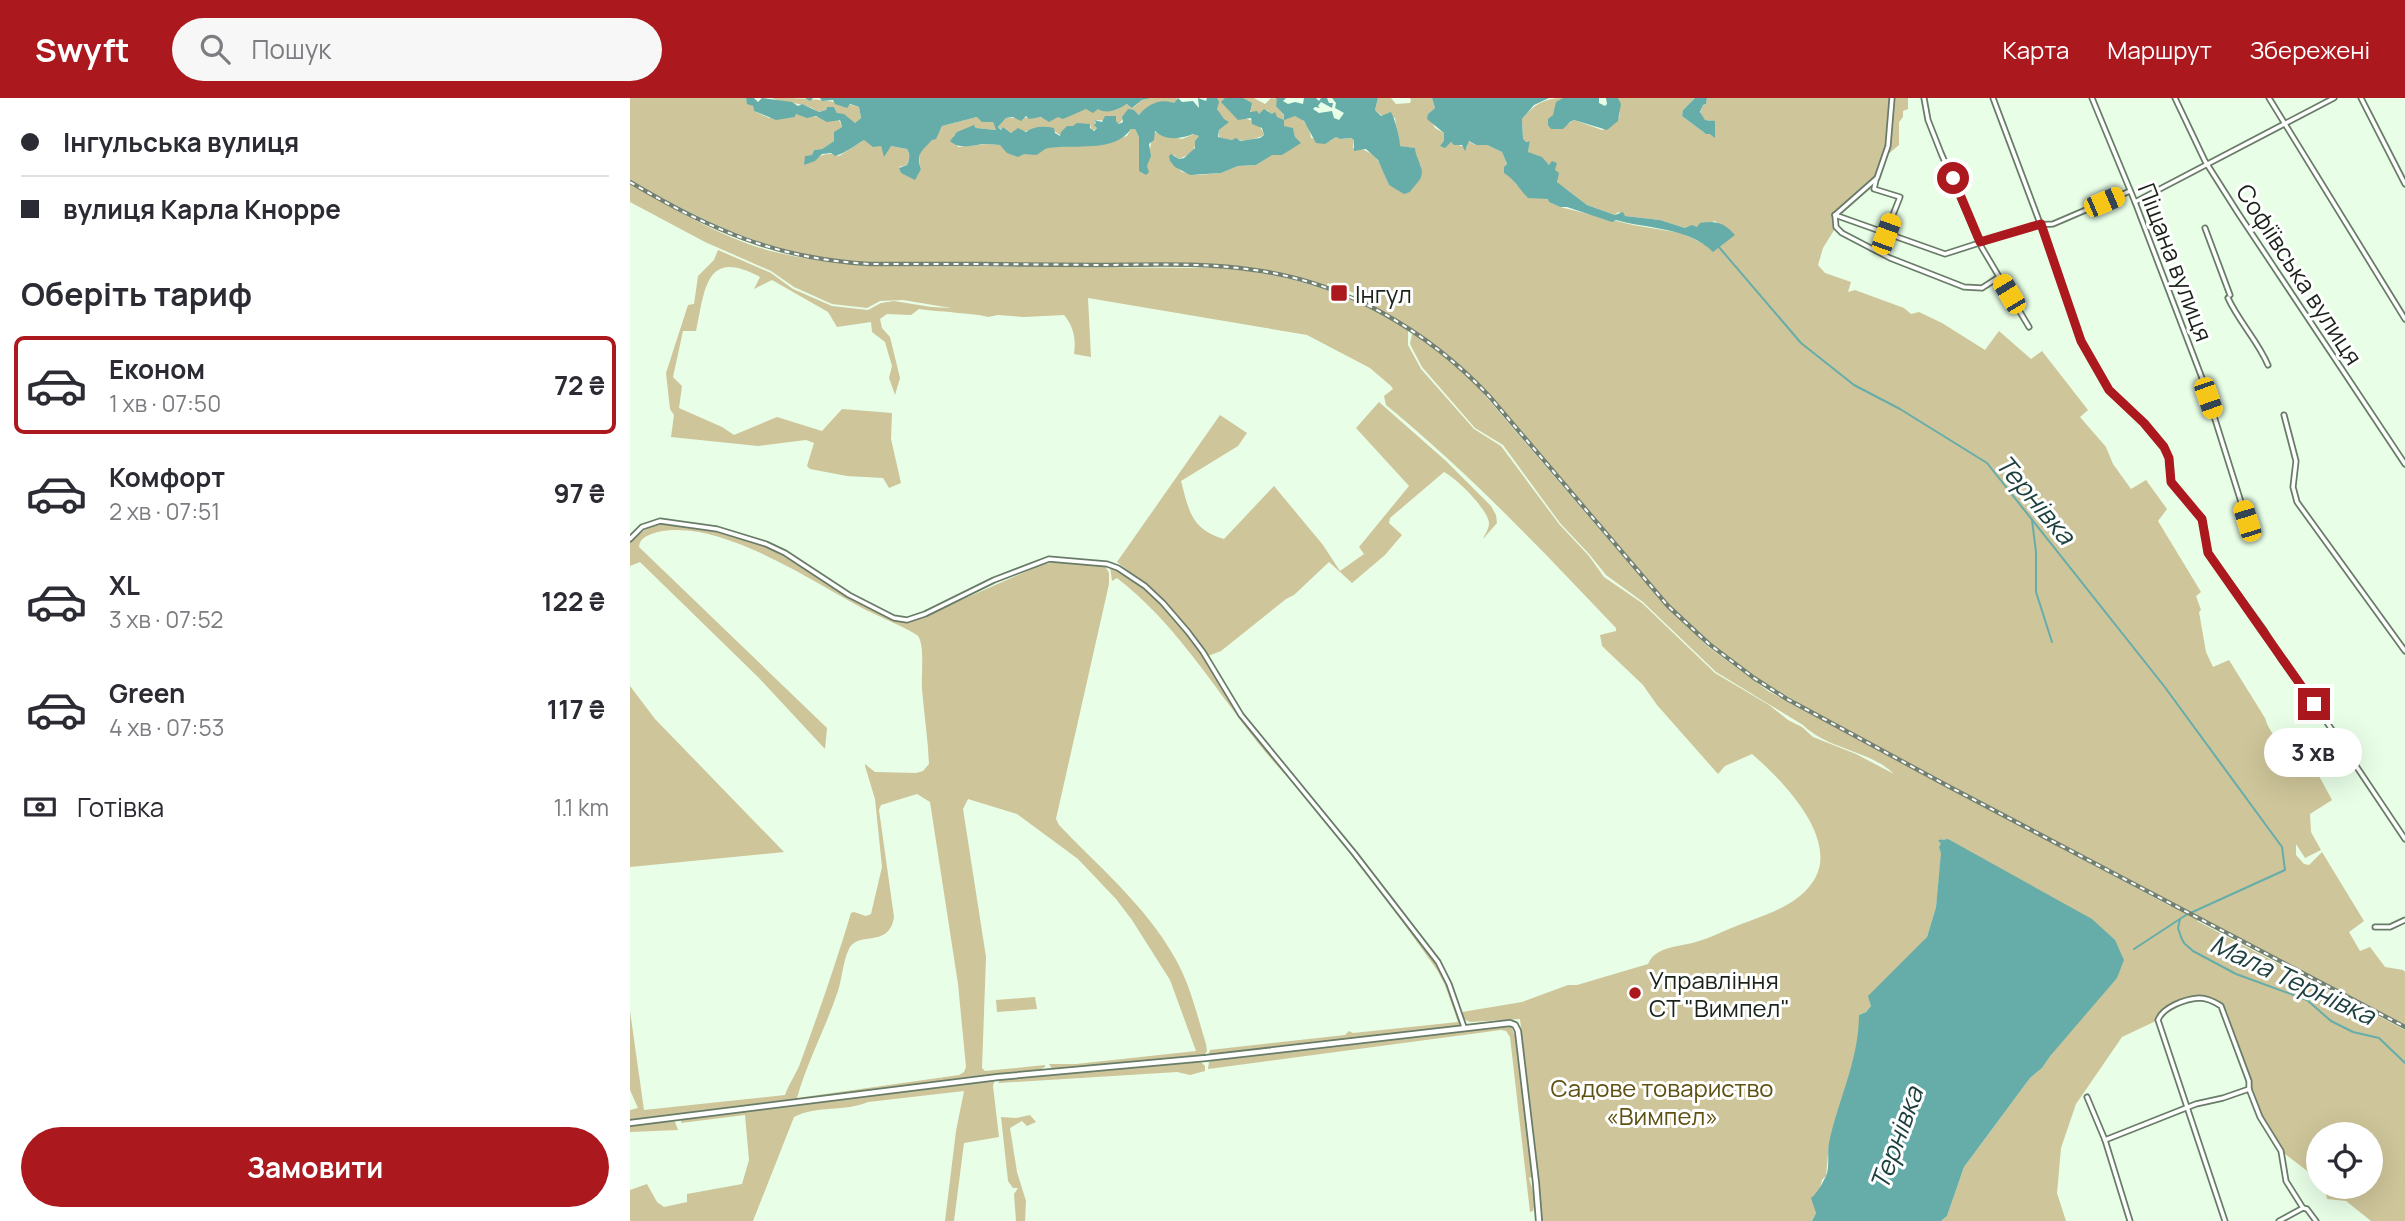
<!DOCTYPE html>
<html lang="uk">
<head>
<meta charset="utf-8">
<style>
  body { margin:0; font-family:Manrope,sans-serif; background:#f7f7f7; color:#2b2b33; height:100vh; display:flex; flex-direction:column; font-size:26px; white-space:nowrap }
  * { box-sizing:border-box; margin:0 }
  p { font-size:23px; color:#7c7c81 }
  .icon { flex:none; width:38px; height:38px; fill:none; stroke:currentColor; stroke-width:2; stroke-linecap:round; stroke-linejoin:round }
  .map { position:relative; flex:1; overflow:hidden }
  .sheet { display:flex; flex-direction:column; background:#fff; width:630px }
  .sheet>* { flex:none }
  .guide { display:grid; align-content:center; height:154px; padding:0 21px; background:#fff }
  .controls { position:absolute; left:1676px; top:1024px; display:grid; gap:14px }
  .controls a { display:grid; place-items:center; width:77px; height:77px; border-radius:50%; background:#fff; box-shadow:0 7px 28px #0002; font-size:35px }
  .end { position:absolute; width:32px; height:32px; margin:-16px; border:9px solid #ab181e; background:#fff; box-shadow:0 0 0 4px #fff }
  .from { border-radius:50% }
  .bubble { position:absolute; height:49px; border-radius:24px; background:#fff; box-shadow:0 7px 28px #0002; font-size:23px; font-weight:700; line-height:49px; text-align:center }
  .car { position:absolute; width:21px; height:42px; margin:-21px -10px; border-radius:9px; box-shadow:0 0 5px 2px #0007; background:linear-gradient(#f5c518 24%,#345 0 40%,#f5c518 0 76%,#345 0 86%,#f5c518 0) }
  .guide b { display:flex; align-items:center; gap:24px; height:66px; font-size:26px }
  .guide b+b { border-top:2px solid #e1e1e2 }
  .guide i { width:18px; height:18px; background:#2b2b33 }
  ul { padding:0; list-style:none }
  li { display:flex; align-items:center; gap:21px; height:98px; margin:0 14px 10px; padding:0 7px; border:4px solid transparent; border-radius:10px }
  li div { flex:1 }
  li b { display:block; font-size:26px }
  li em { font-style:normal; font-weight:700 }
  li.active { border-color:#ab181e }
  li>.icon { width:63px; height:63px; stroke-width:1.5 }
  h2 { padding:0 21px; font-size:32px; line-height:84px }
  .pay { display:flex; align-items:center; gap:18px; height:77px; padding:0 21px; font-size:26px }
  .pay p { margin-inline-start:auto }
  .action { display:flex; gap:14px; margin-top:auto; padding:14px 21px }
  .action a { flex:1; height:80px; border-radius:42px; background:#ab181e; color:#fff; font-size:28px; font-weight:700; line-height:80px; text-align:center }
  header { display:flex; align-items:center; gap:42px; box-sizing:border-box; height:98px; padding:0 35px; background:#ab181e; color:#fff }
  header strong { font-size:33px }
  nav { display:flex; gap:38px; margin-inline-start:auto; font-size:24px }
  .search { width:490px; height:63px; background:#f7f7f7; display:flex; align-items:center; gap:18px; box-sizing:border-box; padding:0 24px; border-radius:38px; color:#7c7c81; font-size:26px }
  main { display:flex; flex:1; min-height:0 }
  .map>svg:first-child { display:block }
  .green { fill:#cec59a; fill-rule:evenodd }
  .water { fill:#66adaa }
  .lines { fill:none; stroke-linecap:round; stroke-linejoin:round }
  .stream { stroke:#66adaa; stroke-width:2 }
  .minor-casing { stroke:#687c68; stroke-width:7 }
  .tertiary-casing { stroke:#687c68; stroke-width:8 }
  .minor { stroke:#fff; stroke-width:3.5 }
  .tertiary { stroke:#fff; stroke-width:4.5 }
  .rail-casing { stroke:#728071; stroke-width:4.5 }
  .rail { stroke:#fff; stroke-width:2; stroke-dasharray:5; stroke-linecap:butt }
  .route { stroke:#ab181e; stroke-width:9 }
  .poi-dot { fill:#ab181e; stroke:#fff; stroke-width:2.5 }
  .labels { text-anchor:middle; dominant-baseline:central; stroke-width:6; stroke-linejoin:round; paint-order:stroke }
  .street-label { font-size:24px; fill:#1a221a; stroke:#fff }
  .poi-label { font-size:24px; fill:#1a221a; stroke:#fff; text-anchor:start }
  .park-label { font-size:24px; fill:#5e5112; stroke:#fff }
  .water-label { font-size:26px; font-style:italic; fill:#1c3f3d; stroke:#fff }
</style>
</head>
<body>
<header>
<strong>Swyft</strong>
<div class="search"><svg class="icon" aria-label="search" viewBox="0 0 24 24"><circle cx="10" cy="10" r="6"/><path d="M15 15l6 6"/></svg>Пошук</div>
<nav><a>Карта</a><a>Маршрут</a><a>Збережені</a></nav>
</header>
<main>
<section class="sheet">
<div class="guide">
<b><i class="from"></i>Інгульська вулиця</b>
<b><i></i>вулиця Карла Кнорре</b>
</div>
<h2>Оберіть тариф</h2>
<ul>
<li class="active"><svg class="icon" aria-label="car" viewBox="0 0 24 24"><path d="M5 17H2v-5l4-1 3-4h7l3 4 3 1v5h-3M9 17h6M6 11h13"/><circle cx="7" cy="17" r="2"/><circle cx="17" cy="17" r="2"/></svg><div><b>Економ</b><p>1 хв · 07:50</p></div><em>72 ₴</em></li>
<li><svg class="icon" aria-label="car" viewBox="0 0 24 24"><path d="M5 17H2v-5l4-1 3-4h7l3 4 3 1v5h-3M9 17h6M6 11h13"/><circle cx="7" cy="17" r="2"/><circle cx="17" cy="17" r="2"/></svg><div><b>Комфорт</b><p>2 хв · 07:51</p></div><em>97 ₴</em></li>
<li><svg class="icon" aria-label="car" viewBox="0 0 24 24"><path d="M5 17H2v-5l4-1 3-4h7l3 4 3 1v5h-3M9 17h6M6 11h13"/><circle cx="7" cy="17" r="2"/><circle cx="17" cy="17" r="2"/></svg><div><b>XL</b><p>3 хв · 07:52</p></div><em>122 ₴</em></li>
<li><svg class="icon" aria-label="car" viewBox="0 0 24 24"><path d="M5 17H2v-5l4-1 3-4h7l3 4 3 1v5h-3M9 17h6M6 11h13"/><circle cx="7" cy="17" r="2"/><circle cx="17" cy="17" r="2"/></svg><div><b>Green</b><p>4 хв · 07:53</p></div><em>117 ₴</em></li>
</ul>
<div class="pay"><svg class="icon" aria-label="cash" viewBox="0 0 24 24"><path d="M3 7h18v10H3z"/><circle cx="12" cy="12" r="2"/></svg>Готівка<p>1.1 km</p></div>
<div class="action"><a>Замовити</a></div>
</section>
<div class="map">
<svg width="1775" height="1123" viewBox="0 0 1775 1123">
  <rect width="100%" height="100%" fill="#e8fee7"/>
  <g class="green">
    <path d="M0 0H116L117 4 123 8 124 13 139 20 165 19 166 16 209 22 212 29 204 35V43L192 51 184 52 182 57 177 58 174 67C187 60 194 52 209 58L234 42 251 48 254 56 261 48 277 51C280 57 280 61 277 67L269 69 271 75 279 78 291 71C283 46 305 47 312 28L347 19 363 24 366 32 346 30 345 28 323 38 328 49 357 46 370 47 385 56H400L415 50 447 47 457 48 497 38 501 31H505L509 39V61L517 68 523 34 552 41 564 36 569 38 562 55 549 61 544 57 540 63 552 74 568 77 591 75 608 68 626 67 665 39 663 31 654 28 637 12 629 16 619 13 618 5 613 0H624L635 6 641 0 647 1V8L654 18C658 19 662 18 666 18 674 20 681 33 681 40L700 43 706 39 711 41 721 40 724 42 723 50C747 52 751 66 759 87L780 94 787 83 791 68 785 60 784 50 769 48C770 38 766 30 765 20L752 18 745 12 748 0H761L766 6 780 5 781 2 780 0H802L805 10 798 16 805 30 814 35 816 47 820 44 837 50 838 43 845 47H857L872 54C886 88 881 91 919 101V104L930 109 1003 127 1051 135 1076 147 1104 137 1085 123 1067 129 1055 130 1030 122 995 118 988 114 985 117 957 107 935 90 930 89C926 83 927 78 924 72 919 64 905 59 898 54L900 43 895 44 893 41 892 21C904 7 913 0 933 0L923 17 922 30H932L944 22 972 32C992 24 991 20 988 0H1065L1053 12 1052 18 1076 36 1081 22H1075C1069 18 1070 14 1073 7L1076 6 1077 0H1278V11L1273 13V19L1269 24V47L1256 58 1247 80 1205 117 1206 129 1193 150 1188 167 1195 175 1221 184 1218 194 1225 192 1274 210 1281 216 1289 214 1312 225 1355 252 1369 233 1401 261 1412 253 1458 312 1450 319 1476 349 1483 366 1501 391 1516 382 1537 411 1528 423 1571 494 1566 498 1571 512 1569 514 1576 554 1583 569 1599 562 1635 620C1640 639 1659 651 1666 669L1682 665 1702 702 1680 716 1681 734 1691 752 1675 760 1666 746V757L1674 766 1679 767 1692 754 1734 823 1719 834 1730 853 1740 849 1755 869 1773 872 1775 874V929L1571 820 1567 823 1775 932V1123H1741L1716 1103 1697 1101 1695 1089 1741 1088V1036H1689V1082L1651 1053 1631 1018 1597 914C1581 892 1550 903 1530 914L1528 922 1492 939 1446 1006 1431 1050 1427 1095 1436 1123H1311L1317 1118 1334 1069 1400 980 1412 970 1421 957 1321 744 1318 741H1313L1306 809 1297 839 1240 902 1241 908 1236 914 1229 917V937L1225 958 1199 1046 1196 1078 1192 1082 1189 1094 1183 1098 1186 1115 1182 1123H912L909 1084 890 921 840 924 834 921 832 914 892 904 938 887H947L1018 866C1026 847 1052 849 1069 843 1079 840 1089 835 1099 831 1127 819 1164 811 1182 785 1213 743 1151 681 1122 656L1095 668 1088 676 1027 607 1013 587 972 548 970 537 986 533V530C912 452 839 375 756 307L754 298 763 291 761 288 740 270 677 237 458 200 461 259 444 256C446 241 444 229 434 217L394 219 368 217 358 219C352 216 301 213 289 211L281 217 257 216 250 221 252 230 260 239 270 280 265 297 259 280 262 268 255 244 242 234 241 224 207 229 198 214 142 182 124 191 130 179C75 149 75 192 66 233H53L43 279 52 288 49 310 92 329 104 337 147 319 192 333 212 311 262 315 261 341 271 385 259 390 253 380 217 378 180 371 177 368 184 345 176 342 128 348 41 339 44 317 40 311 36 275 58 207 64 206 68 178 84 162 88 152 141 175 163 191 202 208 238 212 251 205 264 203 301 209 321 210 273 202 250 203 237 210 202 206 164 189 141 173 75 144 0 104V85C46 112 93 141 145 154 176 162 209 165 241 168L592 170C666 177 714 194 778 231V247L791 271 844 331 871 348 929 426 959 458 974 479 1012 505 1085 575 1139 607 1158 622 1172 629 1183 639 1226 656 1264 676C1240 652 1198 652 1173 627L1086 574 1013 504 976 477 960 457 930 425 873 347 845 330 792 269 780 246 782 236 784 235 814 257 846 287 1013 482 1077 548 1138 593 1540 808 1543 806 1207 628 1125 579 1080 545 1039 507 854 291C815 252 772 225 723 199L724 195 698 185 696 188 654 176 593 167 240 165C147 160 79 127 0 82Z"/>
    <path d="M142 0C173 0 199 1 229 9L231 20 225 25 207 15 204 9H197L196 12 188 14C174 3 158 7 142 0Z"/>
    <path d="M521 0H547L545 5C529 4 520 6 509 17L504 12H500L489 26 486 23 464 22 467 30 462 33 460 26 442 29 431 38 420 30 381 35 373 29 372 32 368 29 376 20 428 19 456 11H487L497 6 503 10 512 2Z"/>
    <path d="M587 0H595C598 28 627 12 634 37 620 44 604 44 589 39V32L596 26 587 11Z"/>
    <path d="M749 304 816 363 861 408 866 417 867 425 853 441C855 436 859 431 859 425 858 411 826 380 814 374L760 420 759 425 772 437 755 457 722 485 699 464 664 497 656 501 591 553 578 558C556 520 522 491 487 464L590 317 617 335 608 348 551 383C559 413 561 431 594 441L644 388 693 447 710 473 734 456 729 449 779 388 726 330Z"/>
    <path d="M38 424 87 433 135 448 178 472 218 499 271 523 295 518 413 466 438 463 475 468 479 475V486L426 721 429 727C469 769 516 808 545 860 560 886 567 917 576 946L577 953 574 958 422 971 419 966H446L566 953 540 882 502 822 486 801 448 761 387 716 338 701 333 711 356 859 352 970 355 973 415 967V969L409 972 0 1024V1012L8 1010 0 992V913L14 1012 155 997C159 985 167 975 171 963 189 914 206 865 221 815L224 814 236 818 241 816 252 769 245 701 235 668V666L245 674 286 675 293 673 299 666C298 641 294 616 292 591 291 578 295 548 288 538 285 534 244 516 236 512 183 484 90 420 28 434 18 437 10 439 9 449L197 630 195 651 129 580 10 464 0 468V443L20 428ZM287 696 300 704 328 886 336 969 334 974 329 977 167 1000C177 964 196 929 208 893 212 880 213 863 219 851 229 832 259 851 264 819L249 712 251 707Z"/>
    <path d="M480 468 491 473 525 499 557 535 572 555 610 618 675 697 806 865C817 883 827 905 830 926L827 929 578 958 580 952 715 937 719 933 723 935 828 924 815 887 807 872C766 813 720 754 674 698 658 679 640 661 625 641 581 585 544 524 487 480L482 483Z"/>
    <polygon points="0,588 25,621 154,754 0,769"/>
    <polygon points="405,899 407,911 367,914 366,902"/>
    <path d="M876 928 881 929 886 939 902 1079 899 1080C902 1090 907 1101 903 1113L900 1114 880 939 876 933 871 932 578 971 579 964 582 963Z"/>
    <polygon points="571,964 575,968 575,973 560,977 547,974 368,985 371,981"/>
    <path d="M365 981 363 988 369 1039 334 1045 324 1123H315L326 1033 334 993 238 1004C215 1014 187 1007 164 1019L123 1123H0V1092L17 1086 27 1104 34 1109 57 1104V1096L112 1086 119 1062 115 1017 51 1025 52 1021Z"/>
    <polygon points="400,1017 406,1024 397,1028 392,1023 380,1030 387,1074 396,1103 395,1123 386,1123 384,1096 388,1090 383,1090 378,1083 371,1019 386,1020"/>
    <polygon points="44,1021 48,1032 0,1034 0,1027"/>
  </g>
  <g class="water">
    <path d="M116 0H124L128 4 132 0 162 4 168 8 172 6 189 14 196 12 197 9H204L207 15 214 16 225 25 231 20 229 9 220 6 217 10 205 6 203 2 192 3 190 0H183L180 3 175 0H521L512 2 502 10 497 6C488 11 478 17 468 11L463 15 456 11 433 21 428 19 419 24 411 19 399 21 396 18 391 23 383 19 376 20 368 29 371 32 373 29 381 35 388 30 396 34C404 28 414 28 424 30L425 35 430 38 431 34 437 28H443L447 25 460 26V30L464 33 467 30 464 27 466 25 464 22 472 24 475 18H486V23L489 26 493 24 492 19 498 11 504 12 509 17C518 6 530 0 544 5L548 0 552 4 563 3 569 10 568 0 576 3 577 0H587L589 4 587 11 594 21 599 24 589 32 588 39 602 42 606 40 610 43 630 40 634 37 632 30 622 26 621 20 608 22 591 4 595 0H613L622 5 620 14 627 13 629 16 634 11 642 16 645 14 647 19 654 22V28L663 30 665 39 671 45 652 57H642L626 67 608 68 591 75 560 77 545 69 540 63 539 58 541 56 549 61 554 60 565 50V43L569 38 563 36C551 41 535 43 525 33L524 42 519 46 521 58 517 68 519 74 516 77 509 73V39L505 31H501C485 55 445 46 419 50 414 50 411 55 406 57L394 56 388 59 377 55 370 47C366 47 361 46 357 46 344 46 331 53 320 43L327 34 344 27 346 30 366 32 363 24H352L347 19 312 28 306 41 302 42C293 52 285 56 291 71L285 82 271 75 269 70 277 67C280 61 280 56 277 51L261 48 254 59 251 48 243 49 234 42C224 48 217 54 205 58L201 55 192 56 185 63 174 67 175 58 182 57 184 52 192 51 204 43V34L212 29 210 22 197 24 186 18 177 20 166 16 165 19 146 22 124 13 123 8 117 6Z"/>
    <path d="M644 0H656L653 3 658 6 665 4 673 6 674 0H686L689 3 691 0H697L699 5H703L702 10 691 4 688 8 690 10 685 9 683 11 689 15 702 13 704 20 709 22 714 15 705 10 706 5 702 0H748L745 12 751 18 761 14C765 21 770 40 770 48L785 50C785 59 795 71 791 79 789 84 783 89 780 94L774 96 759 87 748 62 736 51 724 53V42L721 40 710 41 706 39 695 46 686 45 674 23 665 18 654 22V17L646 8 647 1Z"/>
    <path d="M802 0H919L904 7 892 21 893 41 896 44 900 43 898 54 912 59 919 67 922 63 927 65 925 72 929 75 927 84 957 107 985 117 993 114 995 118 1030 122 1055 130 1062 127 1067 129 1070 125C1086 122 1095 125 1105 137L1083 154C1058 129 1017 131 986 122L982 124 937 109H930L919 104 918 101 898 100C890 92 884 81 874 75V69L877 66 872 54 857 47H846L839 43 835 53 832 47H824L821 44 815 50 810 48 814 43V35L797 21 798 16 805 10Z"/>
    <polygon points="933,0 969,0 969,5 975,8 977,6 976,0 988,0 991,6 988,23 977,32 944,22 940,24 933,31 921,31 918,27 918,21 923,17 926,4"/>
    <polygon points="1065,0 1077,0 1076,6 1073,7 1070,14 1075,22 1085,23 1085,40 1080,36 1076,36 1052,18 1053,12"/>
    <path d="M1318 741 1462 821 1485 842 1494 862 1487 880 1421 957 1412 970 1400 980 1334 1069 1317 1118 1311 1123H1182L1186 1115 1181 1100C1188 1094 1192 1086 1196 1078 1200 1069 1197 1055 1199 1045 1208 1002 1229 962 1229 917L1236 914 1241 908 1238 898 1297 839 1306 809 1311 755 1309 749 1311 746 1308 742Z"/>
  </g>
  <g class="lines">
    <g class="stream">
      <polyline points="1088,148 1171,245 1224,287 1270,311 1357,365 1534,588 1652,749 1655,772 1556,817 1504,851"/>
      <polyline points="1402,422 1406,454 1406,494 1422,544"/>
      <polyline points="1550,821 1548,830 1551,839 1554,845 1563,853 1606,876 1677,902 1701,923 1723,934 1749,940 1775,965"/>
    </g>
    <defs>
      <g id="minor">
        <polyline points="1294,0 1298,22 1311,55 1352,150 1399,229"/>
        <polyline points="1363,0 1417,144 1451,243 1479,292 1514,325 1534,349 1539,360 1541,384 1572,421 1578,455 1634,532 1651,561 1692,617 1775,741"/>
        <polyline points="1462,0 1505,104 1572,280 1617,423"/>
        <polyline points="1545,0 1575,63 1608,115 1775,366"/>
        <polyline points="1639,0 1775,221"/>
        <polyline points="1731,0 1775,86"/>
        <polyline points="1246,82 1244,91 1270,99 1249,152"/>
        <polyline points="1505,104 1704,0"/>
        <polyline points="1205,117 1315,156 1405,127 1423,126 1500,93"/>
        <polyline points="1205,117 1206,129 1212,135 1260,160 1334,189 1352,190 1369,179"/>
        <polyline points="1205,117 1247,80 1258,48 1262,0"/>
        <polyline points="1575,130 1600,197"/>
        <path d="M1598 200C1609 224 1628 243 1638 267"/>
        <polyline points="1654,317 1666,363 1663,389 1667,404 1775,553"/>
        <polyline points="0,441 12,429 30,423 87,431 136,446 155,455 219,497 264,520 277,522 295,516 364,482 419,461 477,466 488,470 515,488 533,505 558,534 573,554 611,617 724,755 808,864 819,886 834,929"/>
        <polyline points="1745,829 1760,829 1775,822"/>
        <polyline points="1457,999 1475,1042 1500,1123"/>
        <polyline points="1475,1042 1566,1006 1593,1000 1619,991"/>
        <path d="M1595 1123 1528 922C1533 909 1555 901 1569 900 1577 900 1585 904 1591 908L1619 983V991L1630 1019 1651 1053 1656 1083 1673 1110 1677 1111 1686 1123"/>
        <polyline points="1649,1123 1673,1110"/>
      </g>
      <polyline id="tertiary" points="0,1025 368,979 576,960 880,925 885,927 888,933 906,1085 909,1123"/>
    </defs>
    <use href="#minor" class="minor-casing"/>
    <use href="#tertiary" class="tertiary-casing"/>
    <use href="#minor" class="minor"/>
    <use href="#tertiary" class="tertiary"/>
    <defs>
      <path id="rail" d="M0 84C79 131 146 161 240 166 315 166 389 166 464 167 517 167 571 164 624 172 714 184 797 232 859 298L1038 508 1079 546 1124 580 1157 601 1316 687 1775 929"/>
    </defs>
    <use href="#rail" class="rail-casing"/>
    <use href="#rail" class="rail"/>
  </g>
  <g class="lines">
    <polyline class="route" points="1323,80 1350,144 1411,126 1451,243 1479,292 1514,325 1534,349 1539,360 1541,384 1572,421 1578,455 1684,606"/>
  </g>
  <g class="poi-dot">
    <rect x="700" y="186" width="18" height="18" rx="3.5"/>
    <circle cx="1005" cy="895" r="7"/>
  </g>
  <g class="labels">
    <g class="street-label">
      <text transform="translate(1546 164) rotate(69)">Піщана вулиця</text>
      <text transform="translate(1670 176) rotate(57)">Софіївська вулиця</text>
    </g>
    <g class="poi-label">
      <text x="725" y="195">Інгул</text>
      <text x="1019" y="881">Управління<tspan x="1019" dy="28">СТ "Вимпел"</tspan></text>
    </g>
    <g class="park-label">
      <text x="1032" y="989">Садове товариство<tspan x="1032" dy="28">«Вимпел»</tspan></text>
    </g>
    <g class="water-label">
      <text transform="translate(1406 401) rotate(50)">Тернівка</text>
      <text transform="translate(1663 881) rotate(25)">Мала Тернівка</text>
      <text transform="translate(1266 1040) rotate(-70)">Тернівка</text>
    </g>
  </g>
</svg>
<div class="controls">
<a><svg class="icon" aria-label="locate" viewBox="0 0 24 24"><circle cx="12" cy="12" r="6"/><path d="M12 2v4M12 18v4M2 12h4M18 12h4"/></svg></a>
</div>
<i class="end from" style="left:1323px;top:80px"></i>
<i class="end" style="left:1684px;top:606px"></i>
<div class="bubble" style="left:1634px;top:630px;width:98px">3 хв</div>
<i class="car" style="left:1474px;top:104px;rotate:67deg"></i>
<i class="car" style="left:1256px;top:136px;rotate:20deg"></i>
<i class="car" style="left:1379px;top:196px;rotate:329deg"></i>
<i class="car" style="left:1578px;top:300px;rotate:161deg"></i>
<i class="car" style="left:1617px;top:423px;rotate:343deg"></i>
</div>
</main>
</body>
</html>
